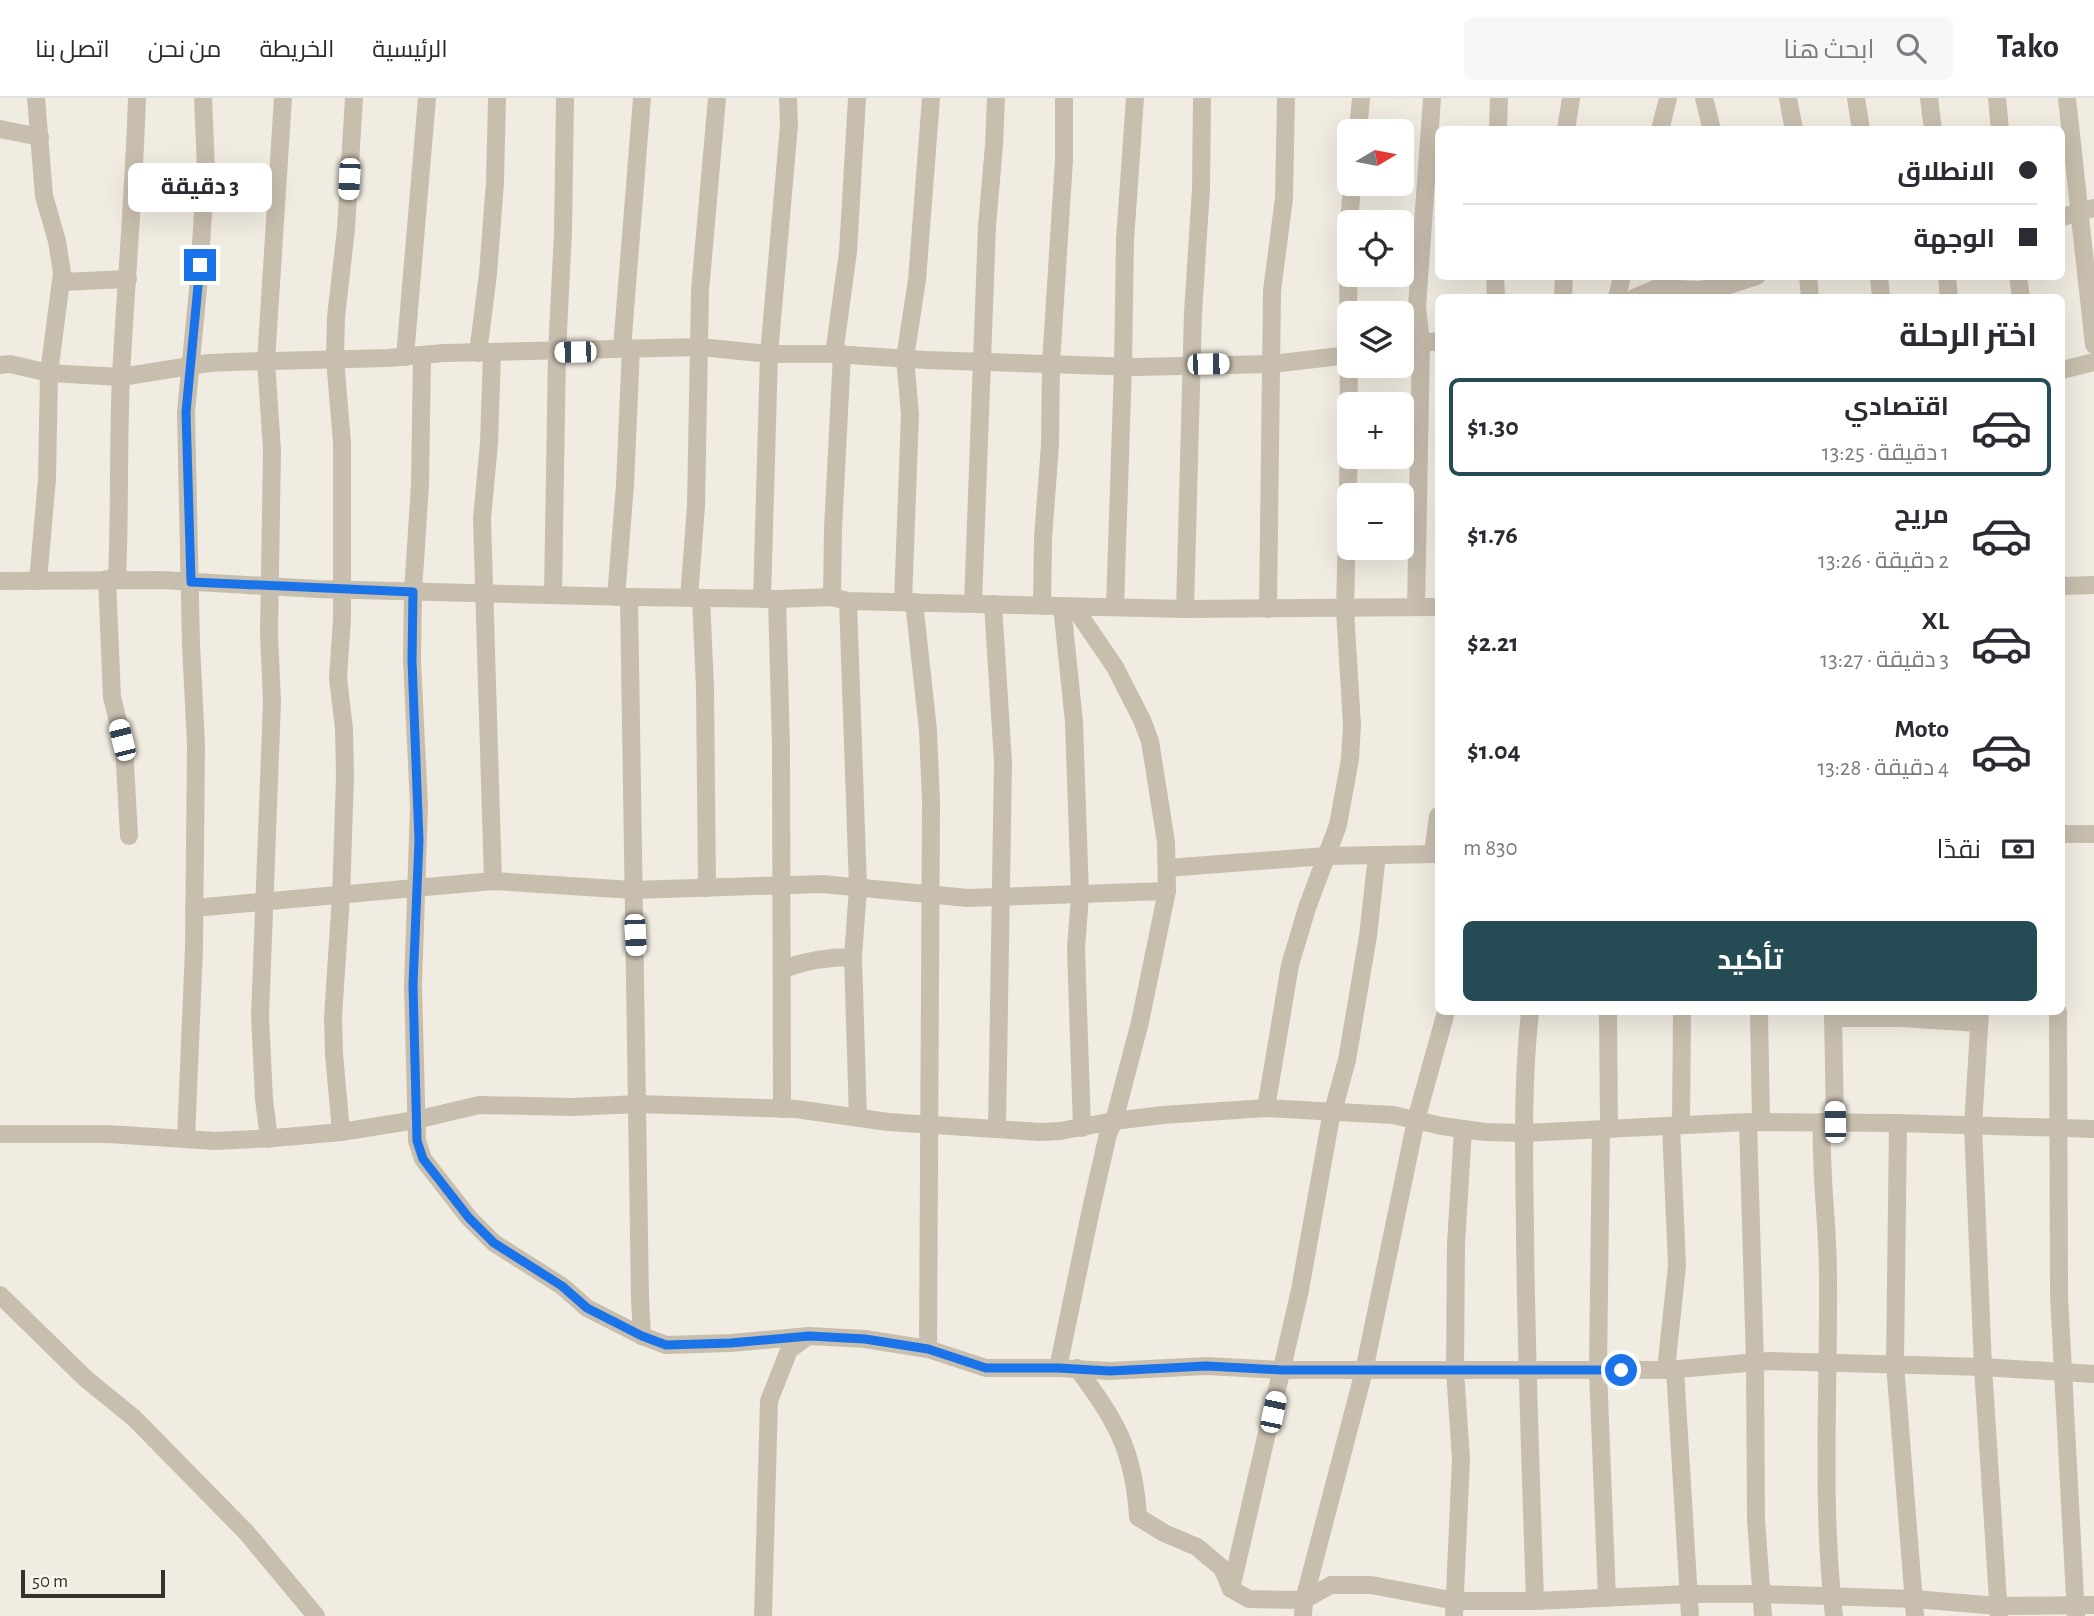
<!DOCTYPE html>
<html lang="ar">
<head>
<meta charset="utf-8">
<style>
  body { margin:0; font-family:"Alegreya Sans",Cairo,sans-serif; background:#f7f7f7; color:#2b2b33; direction:rtl; height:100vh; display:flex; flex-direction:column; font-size:26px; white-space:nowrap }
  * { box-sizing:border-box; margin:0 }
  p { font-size:23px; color:#7c7c81 }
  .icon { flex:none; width:38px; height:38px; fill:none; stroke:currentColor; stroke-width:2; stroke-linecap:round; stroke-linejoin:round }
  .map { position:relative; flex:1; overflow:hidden; direction:ltr }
  .panel { position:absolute; left:1435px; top:196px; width:630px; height:721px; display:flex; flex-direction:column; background:#fff; border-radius:10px; box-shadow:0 7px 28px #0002; direction:rtl }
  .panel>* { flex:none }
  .hud { position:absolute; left:1435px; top:28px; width:630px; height:154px; border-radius:10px; box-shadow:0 7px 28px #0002; direction:rtl; display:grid; align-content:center; height:154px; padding:0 28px; background:#fff }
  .needle { width:46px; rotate:80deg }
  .controls { position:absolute; left:1337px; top:21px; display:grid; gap:14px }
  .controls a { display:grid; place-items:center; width:77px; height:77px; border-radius:10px; background:#fff; box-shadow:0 7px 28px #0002; font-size:35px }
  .scale { position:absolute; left:21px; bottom:18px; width:144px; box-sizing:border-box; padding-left:7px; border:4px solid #37312b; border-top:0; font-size:19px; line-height:24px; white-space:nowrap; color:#37312b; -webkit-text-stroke:5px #f9f5ed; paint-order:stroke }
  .end { position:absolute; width:32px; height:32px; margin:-16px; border:9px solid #1a73e8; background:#fff; box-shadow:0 0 0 4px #fff }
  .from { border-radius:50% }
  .bubble { position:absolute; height:49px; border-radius:10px; background:#fff; box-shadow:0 7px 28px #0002; font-size:23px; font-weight:700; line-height:49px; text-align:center; direction:rtl }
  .car { position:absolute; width:21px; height:42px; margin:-21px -10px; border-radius:9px; box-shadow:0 0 5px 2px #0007; background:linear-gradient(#fff 24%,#345 0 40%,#fff 0 76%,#345 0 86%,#fff 0) }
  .hud b { display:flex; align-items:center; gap:24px; height:66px; font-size:26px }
  .hud b+b { border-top:2px solid #e1e1e2 }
  .hud i { width:18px; height:18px; background:#2b2b33 }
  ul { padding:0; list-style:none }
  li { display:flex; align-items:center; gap:21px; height:98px; margin:0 14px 10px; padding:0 14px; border:4px solid transparent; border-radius:10px }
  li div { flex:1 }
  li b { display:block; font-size:26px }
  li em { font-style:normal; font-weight:700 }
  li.active { border-color:#254b55 }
  li>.icon { width:63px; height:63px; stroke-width:1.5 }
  h2 { padding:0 28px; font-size:32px; line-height:84px }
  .pay { display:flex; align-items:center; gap:18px; height:77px; padding:0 28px; font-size:26px }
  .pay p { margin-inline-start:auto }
  .primary-button { display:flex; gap:14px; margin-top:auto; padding:14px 28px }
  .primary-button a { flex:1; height:80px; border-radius:10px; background:#254b55; color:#fff; font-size:28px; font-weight:700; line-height:80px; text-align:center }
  header { display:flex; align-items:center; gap:42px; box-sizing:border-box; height:98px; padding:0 35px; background:#fff; border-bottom:2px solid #e1e1e2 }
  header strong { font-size:33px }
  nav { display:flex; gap:38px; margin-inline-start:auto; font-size:24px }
  .search { width:490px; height:63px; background:#f7f7f7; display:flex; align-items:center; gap:18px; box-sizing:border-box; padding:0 24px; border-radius:10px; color:#7c7c81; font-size:26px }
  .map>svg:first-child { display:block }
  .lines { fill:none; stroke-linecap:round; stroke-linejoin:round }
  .street { stroke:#c8beae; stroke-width:18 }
  .route { stroke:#1a73e8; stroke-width:9 }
</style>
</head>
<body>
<header>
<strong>Tako</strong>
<div class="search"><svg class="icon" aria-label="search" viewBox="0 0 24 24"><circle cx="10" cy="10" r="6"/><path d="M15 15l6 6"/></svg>ابحث هنا</div>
<nav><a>الرئيسية</a><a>الخريطة</a><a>من نحن</a><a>اتصل بنا</a></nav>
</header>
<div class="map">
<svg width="2094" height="1518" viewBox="0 0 2094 1518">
  <rect width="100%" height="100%" fill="#f1ece1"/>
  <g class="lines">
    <g class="street">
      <polyline points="36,0 44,98 57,143 62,175 49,275 47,381 38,483"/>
      <polyline points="1704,0 1712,32"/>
      <polyline points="1788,0 1794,32"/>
      <polyline points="1856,0 1861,32"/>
      <polyline points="1929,0 1933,32"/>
      <polyline points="1997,0 2000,32"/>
      <polyline points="2067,0 2094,247"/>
      <polyline points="0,31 40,39"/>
      <polyline points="1498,32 1499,0"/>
      <polyline points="1566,32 1571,0"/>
      <polyline points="1660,32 1668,0"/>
      <polyline points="1358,33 1361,0"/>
      <polyline points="2062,119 2094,110"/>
      <polyline points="1495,178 1496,200"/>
      <polyline points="1808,178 1810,200"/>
      <polyline points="1879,178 1881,200"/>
      <polyline points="1947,178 1949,200"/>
      <polyline points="2018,178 2021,200"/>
      <polyline points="62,184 128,181"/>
      <polyline points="1563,200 1564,178"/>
      <polyline points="1617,200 1622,178"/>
      <polyline points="1634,200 1657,190 1699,192 1723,189 1757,178"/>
      <polyline points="1402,248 1438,243"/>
      <polyline points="622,250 642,0"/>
      <polyline points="478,255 488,176 495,84 497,0"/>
      <polyline points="492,255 489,345 482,421 493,783"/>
      <polyline points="834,256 848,154 857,0"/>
      <polyline points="422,258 420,387 413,494 412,562 419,708 413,887 417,1043 423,1061 469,1120 494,1145 562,1188 587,1210 642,1238 666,1247 731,1245 809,1238 865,1241 928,1251 986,1270 1058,1270 1109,1273 1206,1268 1281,1272 1666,1272 1770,1263 1983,1269 2094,1276"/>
      <polyline points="405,259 427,0"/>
      <polyline points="0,267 10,266 49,275 121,279 209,265 231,264 388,260 444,255 700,249 769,256 834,256 926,262 1137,269 1272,266 1349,257"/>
      <polyline points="2062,272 2094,264"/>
      <polyline points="107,481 112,599 124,648 129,738"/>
      <path d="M117 482C120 414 118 346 121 278 126 185 134 93 137 0"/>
      <polyline points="0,483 162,482 318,491 629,499 777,501 832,499 848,503 1185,511 1438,509"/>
      <polyline points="2062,488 2094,487"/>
      <polyline points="553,497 557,254 563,134 565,0"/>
      <polyline points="616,499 625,387 631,250"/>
      <polyline points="629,499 640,1200 642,1238"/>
      <polyline points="832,499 833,431 842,256"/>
      <polyline points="689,500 696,408 700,193 717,0"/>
      <polyline points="701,500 705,589 707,790"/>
      <polyline points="762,501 769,256 789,27 788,0"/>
      <polyline points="777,501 781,649 782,1011"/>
      <polyline points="848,503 858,790 853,859"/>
      <polyline points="903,504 910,316 905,260 917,182 931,0"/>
      <polyline points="914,504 928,632 931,704 928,1251"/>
      <polyline points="973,505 987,128 994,47 996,0"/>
      <polyline points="993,506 1003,664 997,1030"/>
      <polyline points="1042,508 1043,440 1050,347 1051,265 1064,62 1064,0"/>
      <polyline points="1062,508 1074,624 1080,797 1076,851 1082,1030"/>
      <polyline points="1074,509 1115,569 1142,622 1150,643 1166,744 1167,793 1140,924 1114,1023 1163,1017 1266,1010 1393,1017 1442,1028 1485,1034 1524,1035 1748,1024 1898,1025 2094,1031"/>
      <polyline points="1115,509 1123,268 1125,142 1135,0"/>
      <polyline points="1416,509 1421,245 1417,209 1432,0"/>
      <polyline points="1185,511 1193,215 1201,91 1202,0"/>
      <polyline points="1268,511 1272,193 1284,100 1286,0"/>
      <polyline points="2062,736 2094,736"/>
      <polyline points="1433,756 1438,718"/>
      <polyline points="1167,770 1326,758 1438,756"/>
      <polyline points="194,810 493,783 633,792 822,786 968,800 1167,793"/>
      <path d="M783 871C807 862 828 859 853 859L858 1020"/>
      <path d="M1530 914C1522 985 1524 1059 1525 1131 1526 1255 1531 1379 1535 1503"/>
      <polyline points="1608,914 1609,1031"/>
      <polyline points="1759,914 1761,1024"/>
      <polyline points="1833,914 1835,1024"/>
      <polyline points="1980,914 1973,1028 1983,1269 1999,1518"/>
      <polyline points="2058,914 2059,1198 2076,1518"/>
      <polyline points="1833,920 1900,920 1979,925"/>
      <polyline points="1266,1010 1290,867 1307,810 1338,727 1350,661 1352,627 1345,512 1349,346 1348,142 1352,86"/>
      <polyline points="1748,1024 1755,1265 1756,1421 1763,1518"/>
      <path d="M1822 1024C1820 1076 1828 1126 1828 1178 1829 1291 1821 1406 1834 1518"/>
      <polyline points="1898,1025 1895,1266 1915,1518"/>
      <polyline points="1681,1027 1682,914"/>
      <polyline points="1601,1032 1598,1273 1607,1500"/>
      <polyline points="341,1034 334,956 333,919 341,798 345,679 344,631 338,580 342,521 342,345 335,261 336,219 346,131 354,0"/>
      <polyline points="0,1036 108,1036 215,1043 274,1040 341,1034 416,1022 479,1007 573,1009 638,1006 796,1011 888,1024 1041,1034 1060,1033 1114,1023"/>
      <polyline points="186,1041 194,850 196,647 191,547 186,314 198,191 206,71 203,0"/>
      <polyline points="269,1041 264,1001 260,918 272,604 269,536 272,352 266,263 283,0"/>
      <polyline points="0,1197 86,1281 134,1320 246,1434 316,1518"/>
      <polyline points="1058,1270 1091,1111 1108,1036 1114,1023"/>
      <path d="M1077 1270C1116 1323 1134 1352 1138 1419L1164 1435 1197 1449 1222 1470 1231 1491 1249 1501 1304 1502 1331 1487H1371L1456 1503H1535L1688 1496H1760L1914 1501 1998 1508 2094 1507"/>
      <polyline points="1675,1271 1690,1518"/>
      <polyline points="1666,1272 1677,1168 1671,1028"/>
      <polyline points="1231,1491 1300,1192 1330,1024 1347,962 1368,838 1377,757"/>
      <polyline points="763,1518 769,1303 789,1252 808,1238"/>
      <polyline points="1303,1518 1304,1502 1364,1273 1416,1022 1446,914"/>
      <polyline points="1454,1518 1461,1361 1455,1273 1456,1146 1463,1031"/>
    </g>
  </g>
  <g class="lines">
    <polyline class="route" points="200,167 186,314 191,484 413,494 412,562 419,742 413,887 417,1043 423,1061 469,1120 494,1145 562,1188 587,1210 642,1238 666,1247 731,1245 809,1238 865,1241 928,1251 986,1270 1058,1270 1110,1273 1206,1268 1282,1272 1621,1272"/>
  </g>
</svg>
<div class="controls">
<a><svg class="needle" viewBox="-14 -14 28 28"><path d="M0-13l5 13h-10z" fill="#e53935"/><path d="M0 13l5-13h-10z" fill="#7c7c81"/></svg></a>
<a><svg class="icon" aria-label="locate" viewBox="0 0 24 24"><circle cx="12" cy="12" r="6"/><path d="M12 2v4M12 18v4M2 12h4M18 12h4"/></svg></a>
<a><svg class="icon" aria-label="layers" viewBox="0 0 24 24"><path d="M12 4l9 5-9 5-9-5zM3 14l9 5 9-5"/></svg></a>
<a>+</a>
<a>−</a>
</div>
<div class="scale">50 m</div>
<i class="end from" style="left:1621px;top:1272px"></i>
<i class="end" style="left:200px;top:167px"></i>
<div class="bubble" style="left:128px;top:65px;width:144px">3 دقيقة</div>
<i class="car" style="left:349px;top:81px;rotate:183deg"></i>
<i class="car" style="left:575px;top:254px;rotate:269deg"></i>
<i class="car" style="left:1208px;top:266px;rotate:89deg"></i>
<i class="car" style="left:122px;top:642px;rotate:346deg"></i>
<i class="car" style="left:635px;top:837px;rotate:177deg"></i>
<i class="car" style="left:1835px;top:1024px;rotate:359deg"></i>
<i class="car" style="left:1273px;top:1314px;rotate:12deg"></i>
<div class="hud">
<b><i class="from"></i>الانطلاق</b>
<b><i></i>الوجهة</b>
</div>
<section class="panel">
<h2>اختر الرحلة</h2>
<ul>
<li class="active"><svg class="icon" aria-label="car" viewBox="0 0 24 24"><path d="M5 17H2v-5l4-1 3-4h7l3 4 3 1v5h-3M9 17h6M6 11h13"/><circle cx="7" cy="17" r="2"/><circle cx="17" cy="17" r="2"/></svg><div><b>اقتصادي</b><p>1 دقيقة · 13:25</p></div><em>$1.30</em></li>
<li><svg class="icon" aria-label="car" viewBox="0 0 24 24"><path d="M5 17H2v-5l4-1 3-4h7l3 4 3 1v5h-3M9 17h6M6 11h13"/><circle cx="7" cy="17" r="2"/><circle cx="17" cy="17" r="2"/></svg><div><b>مريح</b><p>2 دقيقة · 13:26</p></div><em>$1.76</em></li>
<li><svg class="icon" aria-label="car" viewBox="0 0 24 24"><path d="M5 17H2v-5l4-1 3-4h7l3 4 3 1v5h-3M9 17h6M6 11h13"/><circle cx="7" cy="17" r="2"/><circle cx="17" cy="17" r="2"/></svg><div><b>XL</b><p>3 دقيقة · 13:27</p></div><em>$2.21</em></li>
<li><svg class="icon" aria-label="car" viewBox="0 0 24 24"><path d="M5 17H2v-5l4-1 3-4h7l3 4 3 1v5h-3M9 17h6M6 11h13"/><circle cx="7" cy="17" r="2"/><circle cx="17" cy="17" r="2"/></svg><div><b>Moto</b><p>4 دقيقة · 13:28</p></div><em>$1.04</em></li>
</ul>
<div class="pay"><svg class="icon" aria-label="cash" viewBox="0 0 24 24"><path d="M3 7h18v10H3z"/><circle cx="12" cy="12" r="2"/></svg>نقدًا<p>830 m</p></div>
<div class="primary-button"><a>تأكيد</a></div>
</section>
</div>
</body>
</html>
